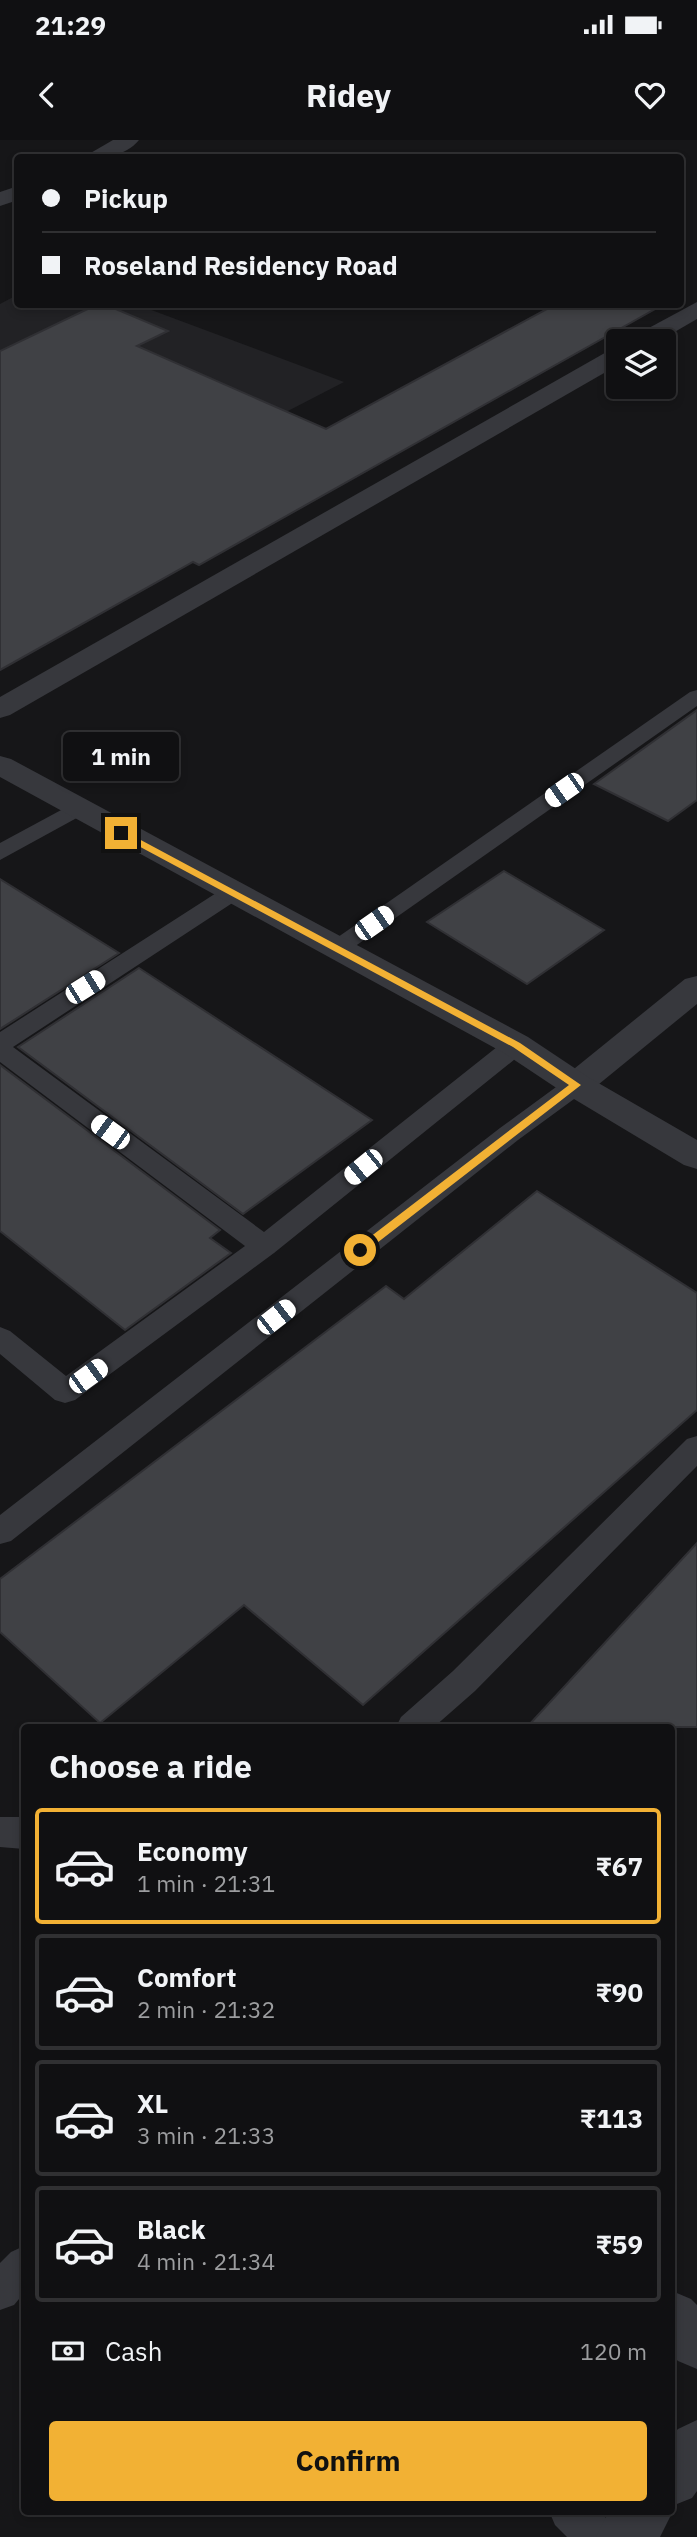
<!DOCTYPE html>
<html lang="en">
<head>
<meta charset="utf-8">
<style>
  body { margin:0; font-family:"IBM Plex Sans",sans-serif; background:#19191b; color:#f1f3f6; height:100vh; display:flex; flex-direction:column; font-size:26px; white-space:nowrap }
  * { box-sizing:border-box; margin:0 }
  p { font-size:23px; color:#9c9d9f }
  .icon { flex:none; width:38px; height:38px; fill:none; stroke:currentColor; stroke-width:2; stroke-linecap:round; stroke-linejoin:round }
  .map { position:relative; flex:1; overflow:hidden }
  .panel { position:absolute; left:21px; top:1584px; width:654px; height:791px; display:flex; flex-direction:column; background:#101012; border-radius:7px; box-shadow:0 4px 10px #0003,0 0 0 2px #303032 }
  .panel>* { flex:none }
  .guide { position:absolute; left:14px; top:14px; width:670px; height:154px; border-radius:7px; box-shadow:0 4px 10px #0003,0 0 0 2px #303032; display:grid; align-content:center; height:154px; padding:0 28px; background:#101012 }
  .fabs { position:absolute; left:606px; top:189px; display:grid; gap:14px }
  .fabs a { display:grid; place-items:center; width:70px; height:70px; border-radius:7px; background:#101012; box-shadow:0 4px 10px #0003,0 0 0 2px #303032; font-size:35px }
  .end { position:absolute; width:32px; height:32px; margin:-16px; border:9px solid #f2b134; background:#111; box-shadow:0 0 0 4px #111 }
  .from { border-radius:50% }
  .bubble { position:absolute; height:49px; border-radius:7px; background:#101012; box-shadow:0 4px 10px #0003,0 0 0 2px #303032; font-size:23px; font-weight:800; line-height:49px; text-align:center }
  .car { position:absolute; width:21px; height:42px; margin:-21px -10px; border-radius:9px; box-shadow:0 0 5px 2px #0007; background:linear-gradient(#fff 24%,#345 0 40%,#fff 0 76%,#345 0 86%,#fff 0) }
  .guide b { display:flex; align-items:center; gap:24px; height:66px; font-size:26px }
  .guide b+b { border-top:2px solid #303032 }
  .guide i { width:18px; height:18px; background:#f1f3f6 }
  ul { padding:0; list-style:none }
  li { display:flex; align-items:center; gap:21px; height:116px; margin:0 14px 10px; padding:0 14px; border:4px solid #303032; border-radius:7px }
  li div { flex:1 }
  li b { display:block; font-size:26px }
  li em { font-style:normal; font-weight:800 }
  li.active { border-color:#f2b134 }
  li>.icon { width:63px; height:63px; stroke-width:1.5 }
  h2 { padding:0 28px; font-size:32px; line-height:84px }
  .pay { display:flex; align-items:center; gap:18px; height:77px; padding:0 28px; font-size:26px }
  .pay p { margin-inline-start:auto }
  .primary-button { display:flex; gap:14px; margin-top:auto; padding:14px 28px }
  .primary-button a { flex:1; height:80px; border-radius:7px; background:#f2b134; color:#111; font-size:28px; font-weight:800; line-height:80px; text-align:center }
  .status { display:flex; justify-content:space-between; align-items:center; height:49px; padding:0 35px; background:#101012; direction:ltr }
  .status svg { height:19px; fill:currentColor }
  header { display:flex; justify-content:space-between; align-items:center; height:91px; padding:0 28px; background:#101012; font-size:32px; font-weight:800 }
  .map>svg:first-child { display:block }
  .built { fill:#222225 }
  .building { fill:#404145; stroke:#303034; stroke-width:2 }
  .lines { fill:none; stroke-linecap:round; stroke-linejoin:round }
  .service { fill:#37383d; fill-rule:evenodd }
  .minor { fill:#37383d; fill-rule:evenodd }
  .tertiary { fill:#37383d; fill-rule:evenodd }
  .route { fill:#f2b134 }
</style>
</head>
<body>
<div class="status"><b>21:29</b><svg viewBox="0 0 49 12"><path d="M0 12V9h3v3zM5 12V6h3v6zM10 12V3h3v9zM15 12V0h3v12zM26 1h20v11H26zM47 4h2v5h-2z"/></svg></div>
<header><svg class="icon" aria-label="back" viewBox="0 0 24 24"><path d="M15 5l-7 7 7 7"/></svg>Ridey<svg class="icon" aria-label="heart" viewBox="0 0 24 24"><path d="M12 20l-8-8c-3-5 5-10 8-4 3-6 11-1 8 4z"/></svg></header>
<div class="map">
<svg width="697" height="2397" viewBox="0 0 697 2397">
  <rect width="100%" height="100%" fill="#161618"/>
  <polygon class="built" points="17,155 18,164 138,165 344,242 0,420 0,164"/>
  <g class="building">
    <polygon points="98,164 104,164 168,191 137,206 326,289 556,164 664,164 199,425 193,422 0,530 0,211"/>
    <polygon points="697,570 697,660 668,681 594,644"/>
    <polygon points="504,731 604,790 527,844 427,782"/>
    <polygon points="0,739 119,813 0,889"/>
    <polygon points="139,828 372,980 243,1074 18,907"/>
    <polygon points="0,925 220,1090 210,1098 231,1113 125,1190 0,1091"/>
    <polygon points="537,1051 697,1153 697,1270 363,1565 244,1465 100,1583 0,1492 0,1439 386,1146 404,1159"/>
    <polygon points="697,1403 697,1587 527,1587"/>
  </g>
  <g class="lines">
    <g class="service">
      <polygon points="697,550 697,566 344,814 336,817 328,814 324,809 328,804 690,552"/>
      <polygon points="76,662 84,664 87,669 84,674 0,720 0,703"/>
      <polygon points="232,746 240,748 244,753 240,758 13,907 264,1092 507,899 516,897 525,899 528,905 525,911 274,1113 75,1260 65,1263 55,1260 0,1214 0,1187 10,1191 66,1236 245,1106 0,922 0,892 224,748"/>
      <polygon points="576,936 585,939 589,945 585,951 518,1000 11,1401 0,1404 0,1375 500,988 567,939"/>
      <polygon points="697,1296 697,1326 475,1551 434,1587 396,1587 401,1577 453,1531 687,1299"/>
      <polygon points="0,1677 24,1677 24,1709 0,1707"/>
      <polygon points="24,2106 24,2153 14,2165 0,2170 0,2123 11,2112"/>
      <polygon points="549,2371 599,2371 611,2383 617,2397 567,2397 555,2385"/>
    </g>
    <g class="minor">
      <path d="M113 0H139C125 17 102 18 82 18Z"/>
      <polygon points="18,46 18,60 0,66 0,52"/>
      <polygon points="697,162 697,179 659,201 630,201 634,196"/>
      <polygon points="618,208 618,225 10,575 0,578 0,557 610,210"/>
      <polygon points="697,836 697,864 588,953 576,957 564,953 559,945 564,937 685,839"/>
      <polygon points="672,2151 691,2159 697,2165 697,2229 678,2221 672,2215"/>
    </g>
    <g class="tertiary">
      <polygon points="0,616 11,619 528,897 588,937 697,1000 697,1029 684,1025 564,953 504,913 0,637"/>
      <polygon points="697,2280 697,2351 692,2358 672,2366 672,2295 678,2289"/>
      <polygon points="672,2369 673,2371 660,2397 596,2397 609,2371 672,2371"/>
    </g>
  </g>
  <polygon class="route" points="118,691 124,691 520,903 581,945 364,1113 357,1113 357,1107 569,945 513,907 118,695"/>
</svg>
<div class="fabs">
<a><svg class="icon" aria-label="layers" viewBox="0 0 24 24"><path d="M12 4l9 5-9 5-9-5zM3 14l9 5 9-5"/></svg></a>
</div>
<i class="end from" style="left:360px;top:1110px"></i>
<i class="end" style="left:121px;top:693px"></i>
<div class="bubble" style="left:63px;top:592px;width:116px">1 min</div>
<i class="car" style="left:564px;top:650px;rotate:235deg"></i>
<i class="car" style="left:374px;top:783px;rotate:55deg"></i>
<i class="car" style="left:85px;top:847px;rotate:58deg"></i>
<i class="car" style="left:110px;top:992px;rotate:306deg"></i>
<i class="car" style="left:363px;top:1027px;rotate:231deg"></i>
<i class="car" style="left:276px;top:1177px;rotate:52deg"></i>
<i class="car" style="left:88px;top:1236px;rotate:54deg"></i>
<div class="guide">
<b><i class="from"></i>Pickup</b>
<b><i></i>Roseland Residency Road</b>
</div>
<section class="panel">
<h2>Choose a ride</h2>
<ul>
<li class="active"><svg class="icon" aria-label="car" viewBox="0 0 24 24"><path d="M5 17H2v-5l4-1 3-4h7l3 4 3 1v5h-3M9 17h6M6 11h13"/><circle cx="7" cy="17" r="2"/><circle cx="17" cy="17" r="2"/></svg><div><b>Economy</b><p>1 min · 21:31</p></div><em>₹67</em></li>
<li><svg class="icon" aria-label="car" viewBox="0 0 24 24"><path d="M5 17H2v-5l4-1 3-4h7l3 4 3 1v5h-3M9 17h6M6 11h13"/><circle cx="7" cy="17" r="2"/><circle cx="17" cy="17" r="2"/></svg><div><b>Comfort</b><p>2 min · 21:32</p></div><em>₹90</em></li>
<li><svg class="icon" aria-label="car" viewBox="0 0 24 24"><path d="M5 17H2v-5l4-1 3-4h7l3 4 3 1v5h-3M9 17h6M6 11h13"/><circle cx="7" cy="17" r="2"/><circle cx="17" cy="17" r="2"/></svg><div><b>XL</b><p>3 min · 21:33</p></div><em>₹113</em></li>
<li><svg class="icon" aria-label="car" viewBox="0 0 24 24"><path d="M5 17H2v-5l4-1 3-4h7l3 4 3 1v5h-3M9 17h6M6 11h13"/><circle cx="7" cy="17" r="2"/><circle cx="17" cy="17" r="2"/></svg><div><b>Black</b><p>4 min · 21:34</p></div><em>₹59</em></li>
</ul>
<div class="pay"><svg class="icon" aria-label="cash" viewBox="0 0 24 24"><path d="M3 7h18v10H3z"/><circle cx="12" cy="12" r="2"/></svg>Cash<p>120 m</p></div>
<div class="primary-button"><a>Confirm</a></div>
</section>
</div>
</body>
</html>
